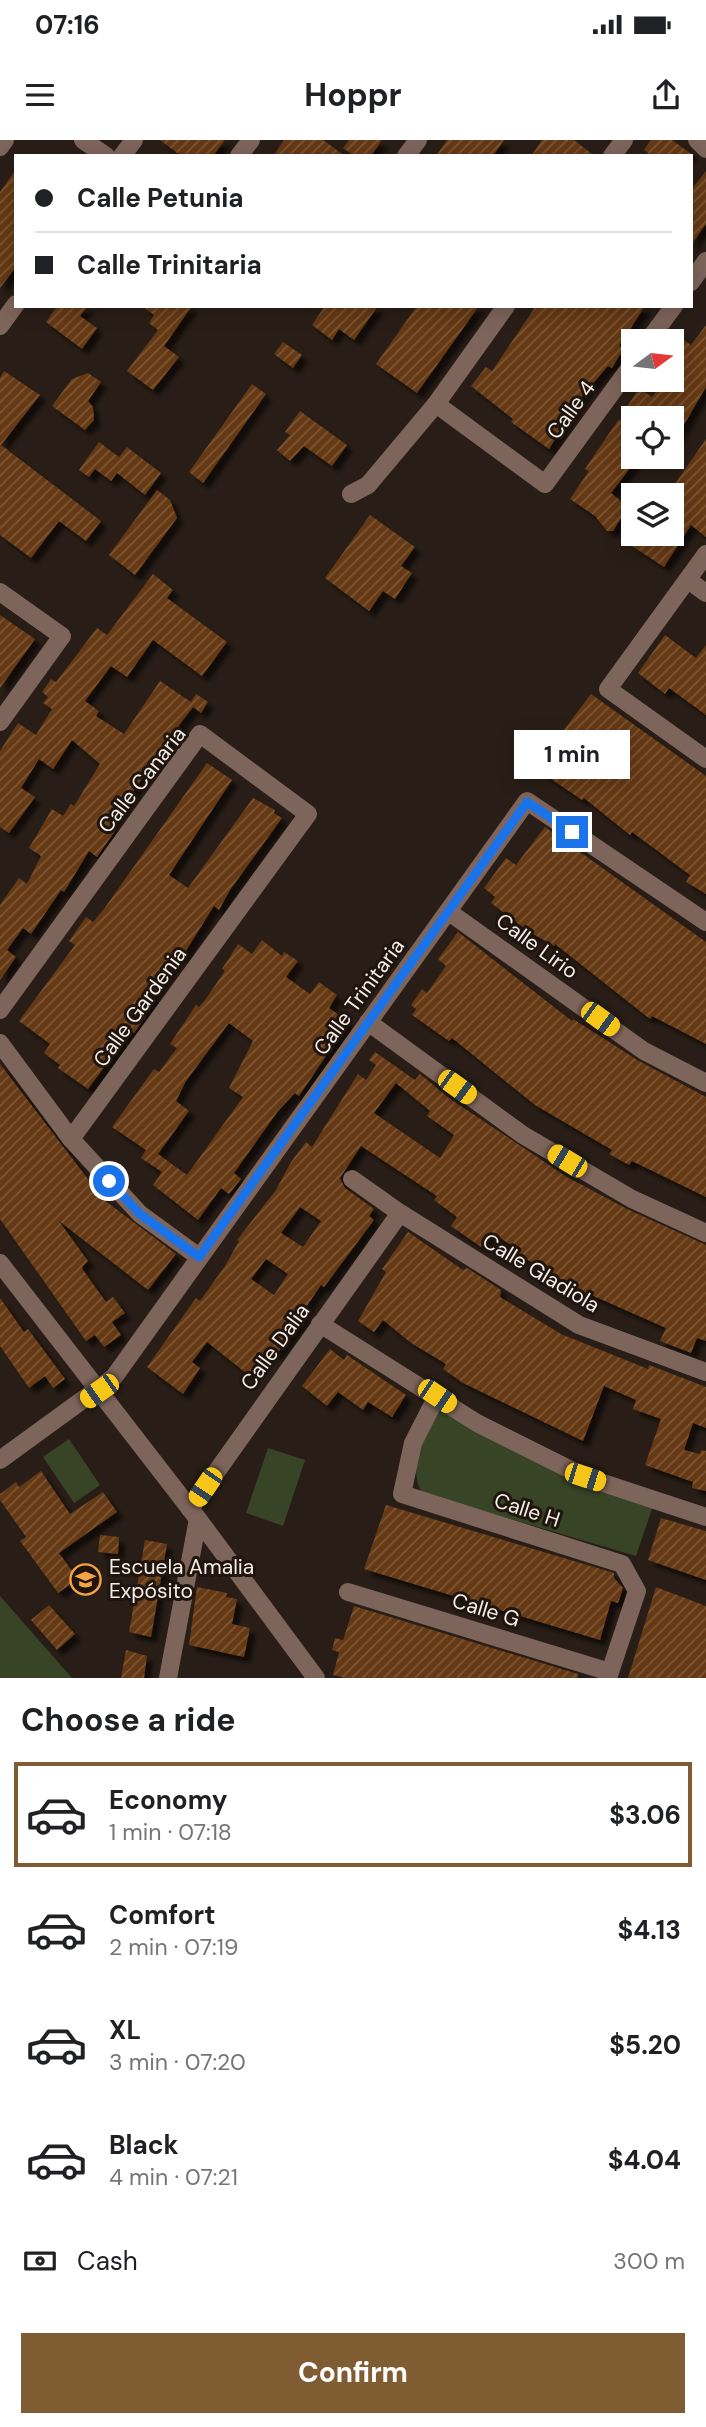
<!DOCTYPE html>
<html lang="en">
<head>
<meta charset="utf-8">
<style>
  body { margin:0; font-family:"DM Sans",sans-serif; background:#f6f6f6; color:#202124; height:100vh; display:flex; flex-direction:column; font-size:26px; white-space:nowrap }
  * { box-sizing:border-box; margin:0 }
  p { font-size:23px; color:#757577 }
  .icon { flex:none; width:38px; height:38px; fill:none; stroke:currentColor; stroke-width:2; stroke-linecap:round; stroke-linejoin:round }
  .map { position:relative; height:1538px; overflow:hidden }
  .side { display:flex; flex-direction:column; background:#fff; flex:1 }
  .side>* { flex:none }
  .guide { position:absolute; left:14px; top:14px; width:679px; height:154px; border-radius:0px; box-shadow:0 4px 18px #0003; display:grid; align-content:center; height:154px; padding:0 21px; background:#fff }
  .needle { width:46px; rotate:75deg }
  .controls { position:absolute; left:621px; top:189px; display:grid; gap:14px }
  .controls a { display:grid; place-items:center; width:63px; height:63px; border-radius:0px; background:#fff; box-shadow:0 4px 18px #0003; font-size:35px }
  .end { position:absolute; width:32px; height:32px; margin:-16px; border:9px solid #1a73e8; background:#fff; box-shadow:0 0 0 4px #fff }
  .from { border-radius:50% }
  .bubble { position:absolute; height:49px; border-radius:0px; background:#fff; box-shadow:0 4px 18px #0003; font-size:23px; font-weight:700; line-height:49px; text-align:center }
  .car { position:absolute; width:21px; height:42px; margin:-21px -10px; border-radius:9px; box-shadow:0 0 5px 2px #0007; background:linear-gradient(#f5c518 24%,#345 0 40%,#f5c518 0 76%,#345 0 86%,#f5c518 0) }
  .guide b { display:flex; align-items:center; gap:24px; height:66px; font-size:26px }
  .guide b+b { border-top:2px solid #e0e0e0 }
  .guide i { width:18px; height:18px; background:#202124 }
  ul { padding:0; list-style:none }
  li { display:flex; align-items:center; gap:21px; height:105px; margin:0 14px 10px; padding:0 7px; border:4px solid transparent; border-radius:0px }
  li div { flex:1 }
  li b { display:block; font-size:26px }
  li em { font-style:normal; font-weight:700 }
  li.current { border-color:#805c33 }
  li>.icon { width:63px; height:63px; stroke-width:1.5 }
  h2 { padding:0 21px; font-size:32px; line-height:84px }
  .pay { display:flex; align-items:center; gap:18px; height:77px; padding:0 21px; font-size:26px }
  .pay p { margin-inline-start:auto }
  .cta { display:flex; gap:14px; margin-top:auto; padding:14px 21px }
  .cta a { flex:1; height:80px; border-radius:0px; background:#805c33; color:#fff; font-size:28px; font-weight:700; line-height:80px; text-align:center }
  .status { display:flex; justify-content:space-between; align-items:center; height:49px; padding:0 35px; background:#fff; direction:ltr }
  .status svg { height:19px; fill:currentColor }
  header { display:flex; justify-content:space-between; align-items:center; height:91px; padding:0 21px; background:#fff; font-size:32px; font-weight:700 }
  .map>svg:first-child { display:block }
  .green { fill:#374425 }
  .building { fill:url(#building-hatch); fill-rule:evenodd; filter:url(#shadow) }
  .lines { fill:none; stroke-linecap:round; stroke-linejoin:round }
  .minor { stroke:#7e655b; stroke-width:18 }
  .route { stroke:#1a73e8; stroke-width:9 }
  .labels { text-anchor:middle; dominant-baseline:central; stroke-width:6; stroke-linejoin:round; paint-order:stroke }
  .street-label { font-size:21px; fill:#f5eee8; stroke:#1f150e }
  .poi-label { font-size:21px; fill:#f5eee8; stroke:#1f150e; text-anchor:start }
</style>
</head>
<body>
<div class="status"><b>07:16</b><svg viewBox="0 0 49 12"><path d="M0 12V9h3v3zM5 12V6h3v6zM10 12V3h3v9zM15 12V0h3v12zM26 1h20v11H26zM47 4h2v5h-2z"/></svg></div>
<header><svg class="icon" aria-label="menu" viewBox="0 0 24 24"><path d="M4 6h16M4 12h16M4 18h16"/></svg>Hoppr<svg class="icon" aria-label="share" viewBox="0 0 24 24"><path d="M12 15V3M7 8l5-5 5 5M5 13v7h14v-7"/></svg></header>
<div class="map">
<svg width="706" height="1538" viewBox="0 0 706 1538">
  <defs>
    <pattern id="building-hatch" width="6" height="6" patternUnits="userSpaceOnUse" patternTransform="scale(1.75)"><rect width="6" height="6" fill="#653912"/><path d="M-1 1l2-2M0 6l6-6M5 7l2-2" fill="none" stroke="#7c5634"/></pattern>
    <filter id="shadow"><feDropShadow dx="6" dy="6" stdDeviation="2" flood-color="#0009"/></filter>
  </defs>
  <rect width="100%" height="100%" fill="#291e17"/>
  <g class="green">
    <path d="M441 1268 653 1366 636 1416 422 1353C407 1328 425 1298 433 1273Z"/>
    <polygon points="69,1299 100,1345 74,1363 43,1317"/>
    <polygon points="268,1308 305,1320 283,1386 246,1373"/>
    <polygon points="0,1456 72,1538 0,1538"/>
  </g>
  <g class="building">
    <polygon points="160,0 225,0 213,16 181,16"/>
    <polygon points="284,0 323,0 345,16 273,16"/>
    <polygon points="349,0 382,0 371,16 354,16 343,8"/>
    <polygon points="447,0 504,0 493,16 436,16"/>
    <polygon points="542,0 574,0 595,16 531,16"/>
    <polygon points="651,0 672,0 694,16 652,16 644,10"/>
    <polygon points="16,29 16,127 0,148 0,52"/>
    <polygon points="706,31 706,84 691,105 691,50"/>
    <polygon points="57,166 88,166 80,176 97,188 82,209 46,182"/>
    <polygon points="142,166 192,166 164,206 179,217 153,250 127,231 158,190 149,183 154,175"/>
    <polygon points="325,166 378,166 354,200 339,189 332,200 312,185"/>
    <polygon points="417,166 479,166 417,253 376,224"/>
    <polygon points="536,166 645,166 619,206 624,208 612,228 608,226 583,255 549,309 511,282 513,279 471,246 486,227 492,231"/>
    <polygon points="706,185 706,247 672,305 672,278 620,278 639,248 652,257 665,240 672,240 672,216 684,200 691,205"/>
    <polygon points="283,202 302,215 293,228 274,214"/>
    <polygon points="4,231 40,255 1,305 101,381 86,401 59,381 31,418 0,395 0,238"/>
    <polygon points="88,233 101,242 88,261 93,267 94,280 85,290 52,266 72,239"/>
    <polygon points="252,244 266,254 203,343 189,332"/>
    <polygon points="300,271 347,305 332,326 304,306 290,321 277,310 290,295 285,292"/>
    <polygon points="619,279 634,294 634,323 611,353 628,367 613,391 607,391 595,376 570,359 589,331 585,329"/>
    <polygon points="706,299 706,397 691,385 664,427 632,406 640,394 672,394 672,348"/>
    <polygon points="99,302 119,317 127,307 161,333 145,355 117,333 111,341 95,329 89,337 79,330"/>
    <polygon points="157,350 170,360 177,378 135,435 109,415"/>
    <polygon points="370,375 415,407 401,426 412,433 395,459 383,451 369,471 325,438"/>
    <polygon points="153,434 173,450 167,458 227,502 202,536 153,500 127,537 111,526 85,561 99,571 96,576 124,594 160,541 191,562 196,554 208,562 201,573 193,567 180,584 111,684 117,688 97,717 89,711 64,752 61,750 31,794 23,788 7,810 16,817 0,840 0,765 19,738 27,744 41,716 29,708 52,669 63,676 71,664 74,666 100,624 72,600 53,629 39,619 21,648 35,657 9,693 0,687 0,611 18,583 36,595 52,569 43,563 48,557 42,552 51,539 56,542 97,488 107,495"/>
    <polygon points="0,475 35,499 0,548"/>
    <polygon points="665,495 696,518 706,505 706,575 669,548 665,554 638,533"/>
    <polygon points="591,554 706,636 706,754 686,742 690,735 632,692 630,695 584,658 582,660 535,628"/>
    <polygon points="207,623 232,640 169,735 188,748 253,658 275,670 274,673 282,678 230,750 219,770 214,766 182,817 180,815 152,856 155,858 143,874 146,876 134,893 131,891 88,949 58,928 60,925 44,913 50,904 19,881 75,805 69,801 86,777 93,782 104,769"/>
    <polygon points="545,687 706,802 706,904 652,876 650,879 555,804 554,806 528,791 491,763 495,757 484,748 506,718 516,725"/>
    <polygon points="458,792 572,881 573,879 639,921 706,957 706,1057 632,1021 629,1025 609,1014 612,1010 535,965 452,898 449,901 412,875 416,869 411,865 422,849 427,853 446,826 438,819"/>
    <path d="M262 800 282 816 284 812 298 821 286 837 310 854 319 842 337 855 329 868 349 882 299 956 295 953 278 971 234 1033 241 1039 229 1054 221 1048 198 1080 153 1045 162 1032 141 1018 146 1010 112 987 154 929 159 932 177 908 170 904 196 865 199 867 205 860 225 831 222 829 238 804 252 814ZM229 883 253 901 229 948 243 957 187 1035 158 1014 189 971 176 961 186 941Z"/>
    <path d="M375 912 415 940 420 934 449 958 567 1037 627 1069 706 1105V1201L697 1198 691 1213 660 1201 666 1188 573 1147 518 1114 520 1111 491 1092 481 1107 451 1086 457 1077 434 1060 437 1056 361 1006 340 1038 345 1048 374 1069 369 1076 374 1080 324 1147 321 1145 304 1170 305 1175 276 1215 272 1211 251 1237 207 1202 192 1222 200 1228 183 1254 147 1227 196 1158 200 1161 225 1126 239 1101 237 1100 276 1050 291 1022 306 1002 312 1007 358 934 366 940 376 925 369 920ZM396 943 430 971 427 976 454 995 440 1018 374 973ZM300 1067 321 1081 303 1107 281 1093ZM266 1119 288 1134 274 1155 251 1139Z"/>
    <polygon points="0,924 104,1060 176,1114 148,1150 59,1081 88,1121 82,1127 83,1130 106,1162 113,1157 125,1173 112,1182 121,1195 104,1207 95,1195 86,1201 0,1079"/>
    <polygon points="408,1092 463,1130 467,1128 501,1150 500,1157 561,1194 648,1229 649,1225 706,1247 706,1288 693,1283 684,1310 700,1314 701,1310 706,1311 706,1351 692,1348 693,1342 645,1325 661,1279 633,1269 636,1260 604,1246 583,1301 463,1243 443,1229 446,1224 411,1203 383,1180 374,1192 358,1181 386,1132 382,1129"/>
    <polygon points="0,1158 24,1192 28,1189 65,1239 53,1248 45,1236 29,1248 0,1206"/>
    <polygon points="330,1209 344,1220 347,1215 406,1255 392,1277 368,1262 363,1270 338,1252 327,1266 302,1246"/>
    <polygon points="41,1331 70,1374 103,1352 117,1372 59,1413 78,1439 58,1453 20,1401 26,1397 0,1360 0,1354 16,1342 19,1347"/>
    <polygon points="386,1365 614,1433 614,1438 623,1448 618,1463 611,1461 600,1500 364,1429"/>
    <polygon points="661,1378 706,1391 706,1440 648,1420"/>
    <polygon points="100,1395 119,1397 118,1414 98,1412"/>
    <polygon points="145,1400 167,1404 151,1497 129,1492"/>
    <polygon points="197,1447 227,1453 226,1457 237,1459 232,1484 250,1488 244,1517 189,1505"/>
    <polygon points="656,1447 706,1466 706,1538 628,1538"/>
    <polygon points="49,1465 75,1494 57,1510 31,1480"/>
    <polygon points="354,1466 578,1534 578,1538 345,1538 333,1535 339,1512 332,1510 335,1498 343,1500"/>
    <polygon points="126,1510 147,1516 144,1538 121,1538"/>
  </g>
  <g class="lines">
    <g class="minor">
      <polyline points="83,0 106,16"/>
      <polyline points="697,0 706,9"/>
      <polyline points="0,7 5,0"/>
      <polyline points="122,16 134,0"/>
      <polyline points="239,16 251,0"/>
      <polyline points="406,16 418,0"/>
      <polyline points="612,16 624,0"/>
      <polyline points="691,142 706,121"/>
      <polyline points="0,186 16,164"/>
      <polyline points="648,201 674,166"/>
      <polyline points="436,264 545,344 634,222"/>
      <polyline points="351,354 368,345 436,264 506,166"/>
      <polyline points="706,414 608,549 706,619"/>
      <polyline points="688,440 706,453"/>
      <polyline points="0,452 62,496 0,582"/>
      <polyline points="449,772 644,911 706,943"/>
      <polyline points="0,870 200,594 308,674 71,999"/>
      <polyline points="368,882 523,995 632,1059 706,1093"/>
      <polyline points="0,903 71,999 140,1074 199,1117"/>
      <polyline points="352,1039 400,1073 579,1185 706,1232"/>
      <polyline points="0,1123 198,1379 316,1538"/>
      <polyline points="320,1184 477,1283 585,1337 706,1377"/>
      <polyline points="437,1256 413,1303 402,1354 622,1424 637,1451 608,1538"/>
      <polyline points="0,1320 114,1237 527,661 706,782"/>
      <polyline points="190,1369 400,1073"/>
      <polyline points="348,1452 610,1532"/>
      <polyline points="168,1538 198,1379"/>
    </g>
  </g>
  <g class="lines">
    <polyline class="route" points="109,1041 140,1074 199,1117 527,662 572,692"/>
  </g>
  <defs>
    <symbol id="school-ring" viewBox="-11 -11 22 22"><circle r="9.5" fill="#1f150e" stroke="#f5a345" stroke-width="1.5"/><path d="M0-5L7-2L0 1L-7-2ZM-4 1L0 2.5L4 1V4Q0 6-4 4Z" fill="#f5a345"/></symbol>
  </defs>
  <g fill-rule="evenodd">
    <use href="#school-ring" x="68" y="1422" width="35" height="35"/>
  </g>
  <g class="labels">
    <g class="street-label">
      <text transform="translate(571 270) rotate(-54)">Calle 4</text>
      <text transform="translate(142 640) rotate(-52)">Calle Canaria</text>
      <text transform="translate(537 806) rotate(36)">Calle Lirio</text>
      <text transform="translate(359 857) rotate(-54)">Calle Trinitaria</text>
      <text transform="translate(140 867) rotate(-54)">Calle Gardenia</text>
      <text transform="translate(541 1133) rotate(31)">Calle Gladiola</text>
      <text transform="translate(275 1207) rotate(-54)">Calle Dalia</text>
      <text transform="translate(527 1370) rotate(18)">Calle H</text>
      <text transform="translate(486 1470) rotate(17)">Calle G</text>
    </g>
    <g class="poi-label">
      <text x="109" y="1427">Escuela Amalia<tspan x="109" dy="24">Expósito</tspan></text>
    </g>
  </g>
</svg>
<div class="controls">
<a><svg class="needle" viewBox="-14 -14 28 28"><path d="M0-13l5 13h-10z" fill="#e53935"/><path d="M0 13l5-13h-10z" fill="#757577"/></svg></a>
<a><svg class="icon" aria-label="locate" viewBox="0 0 24 24"><circle cx="12" cy="12" r="6"/><path d="M12 2v4M12 18v4M2 12h4M18 12h4"/></svg></a>
<a><svg class="icon" aria-label="layers" viewBox="0 0 24 24"><path d="M12 4l9 5-9 5-9-5zM3 14l9 5 9-5"/></svg></a>
</div>
<i class="end from" style="left:109px;top:1041px"></i>
<i class="end" style="left:572px;top:692px"></i>
<div class="bubble" style="left:514px;top:590px;width:116px">1 min</div>
<i class="car" style="left:600px;top:879px;rotate:126deg"></i>
<i class="car" style="left:457px;top:947px;rotate:126deg"></i>
<i class="car" style="left:567px;top:1021px;rotate:301deg"></i>
<i class="car" style="left:99px;top:1251px;rotate:235deg"></i>
<i class="car" style="left:437px;top:1256px;rotate:124deg"></i>
<i class="car" style="left:585px;top:1337px;rotate:108deg"></i>
<i class="car" style="left:205px;top:1347px;rotate:214deg"></i>
<div class="guide">
<b><i class="from"></i>Calle Petunia</b>
<b><i></i>Calle Trinitaria</b>
</div>
</div>
<section class="side">
<h2>Choose a ride</h2>
<ul>
<li class="current"><svg class="icon" aria-label="car" viewBox="0 0 24 24"><path d="M5 17H2v-5l4-1 3-4h7l3 4 3 1v5h-3M9 17h6M6 11h13"/><circle cx="7" cy="17" r="2"/><circle cx="17" cy="17" r="2"/></svg><div><b>Economy</b><p>1 min · 07:18</p></div><em>$3.06</em></li>
<li><svg class="icon" aria-label="car" viewBox="0 0 24 24"><path d="M5 17H2v-5l4-1 3-4h7l3 4 3 1v5h-3M9 17h6M6 11h13"/><circle cx="7" cy="17" r="2"/><circle cx="17" cy="17" r="2"/></svg><div><b>Comfort</b><p>2 min · 07:19</p></div><em>$4.13</em></li>
<li><svg class="icon" aria-label="car" viewBox="0 0 24 24"><path d="M5 17H2v-5l4-1 3-4h7l3 4 3 1v5h-3M9 17h6M6 11h13"/><circle cx="7" cy="17" r="2"/><circle cx="17" cy="17" r="2"/></svg><div><b>XL</b><p>3 min · 07:20</p></div><em>$5.20</em></li>
<li><svg class="icon" aria-label="car" viewBox="0 0 24 24"><path d="M5 17H2v-5l4-1 3-4h7l3 4 3 1v5h-3M9 17h6M6 11h13"/><circle cx="7" cy="17" r="2"/><circle cx="17" cy="17" r="2"/></svg><div><b>Black</b><p>4 min · 07:21</p></div><em>$4.04</em></li>
</ul>
<div class="pay"><svg class="icon" aria-label="cash" viewBox="0 0 24 24"><path d="M3 7h18v10H3z"/><circle cx="12" cy="12" r="2"/></svg>Cash<p>300 m</p></div>
<div class="cta"><a>Confirm</a></div>
</section>
</body>
</html>
